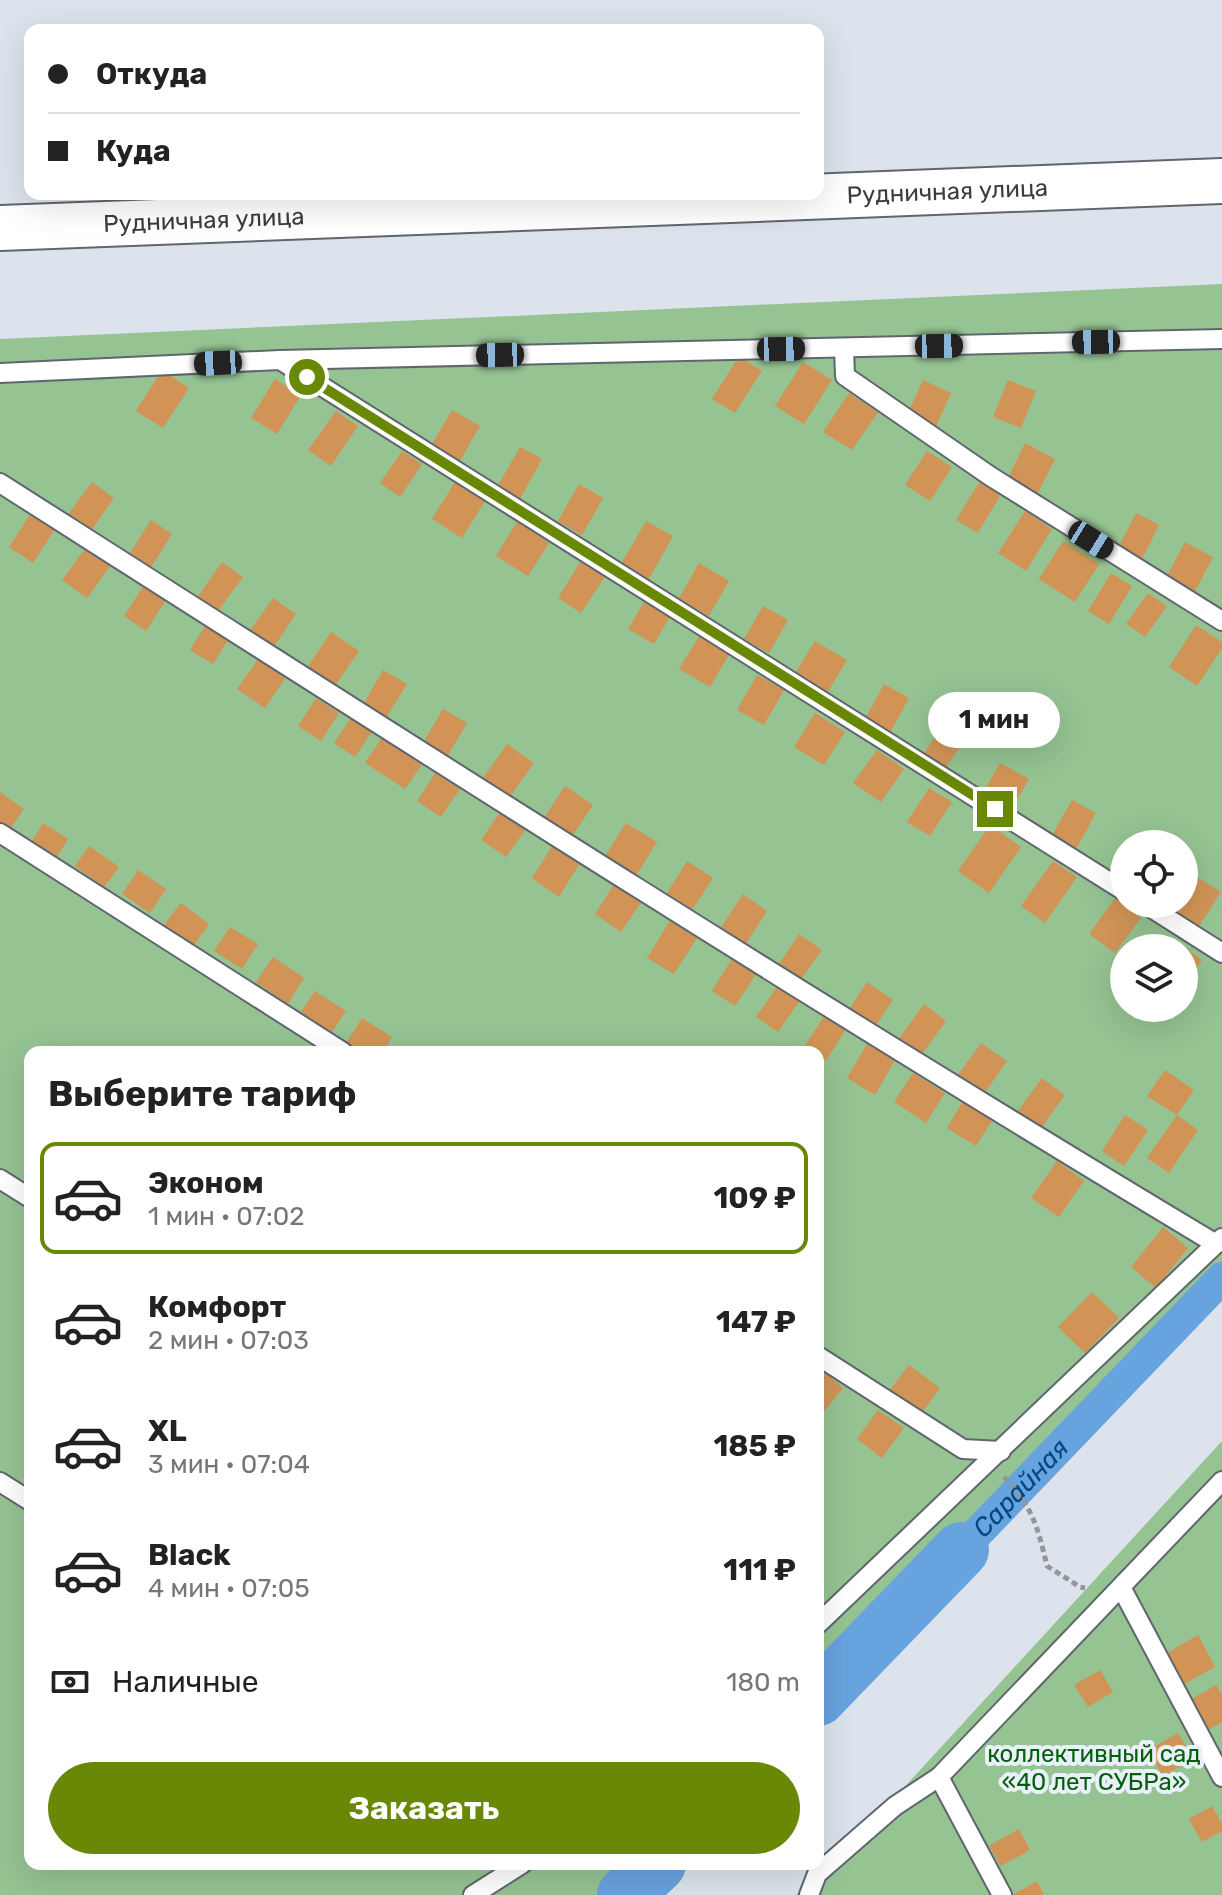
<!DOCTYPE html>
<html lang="ru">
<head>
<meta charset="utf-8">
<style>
  body { margin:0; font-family:Rubik,sans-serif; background:#f2f2f2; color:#222; height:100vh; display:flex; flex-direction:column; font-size:30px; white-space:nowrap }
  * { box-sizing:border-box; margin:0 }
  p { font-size:26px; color:#767676 }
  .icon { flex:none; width:44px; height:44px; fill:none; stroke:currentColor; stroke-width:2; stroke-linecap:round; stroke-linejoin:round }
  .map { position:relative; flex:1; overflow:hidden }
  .side { position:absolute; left:24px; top:1046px; width:800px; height:824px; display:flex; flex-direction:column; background:#fff; border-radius:16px; box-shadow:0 8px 32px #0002 }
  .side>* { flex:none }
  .banner { position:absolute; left:24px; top:24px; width:800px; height:176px; border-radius:16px; box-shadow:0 8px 32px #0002; display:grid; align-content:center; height:176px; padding:0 24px; background:#fff }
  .fabs { position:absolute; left:1110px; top:830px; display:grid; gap:16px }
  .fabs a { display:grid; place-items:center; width:88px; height:88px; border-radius:50%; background:#fff; box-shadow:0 8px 32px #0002; font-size:40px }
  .end { position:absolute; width:36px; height:36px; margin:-18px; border:10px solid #688806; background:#fff; box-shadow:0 0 0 4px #fff }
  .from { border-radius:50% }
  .bubble { position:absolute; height:56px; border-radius:28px; background:#fff; box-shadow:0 8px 32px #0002; font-size:26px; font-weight:700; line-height:56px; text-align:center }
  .car { position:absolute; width:24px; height:48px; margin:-24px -12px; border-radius:10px; box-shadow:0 0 6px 2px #0007; background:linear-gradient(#222 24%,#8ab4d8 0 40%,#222 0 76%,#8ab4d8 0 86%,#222 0) }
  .banner b { display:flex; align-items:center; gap:28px; height:76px; font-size:30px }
  .banner b+b { border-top:2px solid #e0e0e0 }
  .banner i { width:20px; height:20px; background:#222 }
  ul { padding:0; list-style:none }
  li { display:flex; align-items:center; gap:24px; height:112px; margin:0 16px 12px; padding:0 8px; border:4px solid transparent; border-radius:16px }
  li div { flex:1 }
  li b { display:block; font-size:30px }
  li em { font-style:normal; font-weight:700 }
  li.active { border-color:#688806 }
  li>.icon { width:72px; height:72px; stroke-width:1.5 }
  h2 { padding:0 24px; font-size:36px; line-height:96px }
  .pay { display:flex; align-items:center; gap:20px; height:88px; padding:0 24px; font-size:30px }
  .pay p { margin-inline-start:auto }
  .action { display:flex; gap:16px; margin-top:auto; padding:16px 24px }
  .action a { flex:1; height:92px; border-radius:48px; background:#688806; color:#fff; font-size:32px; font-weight:700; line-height:92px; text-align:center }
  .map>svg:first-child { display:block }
  .green { fill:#95c392; fill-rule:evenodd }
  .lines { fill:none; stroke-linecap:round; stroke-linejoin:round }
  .canal { stroke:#67a3df; stroke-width:32 }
  .river { stroke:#67a3df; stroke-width:56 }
  .building { fill:#d19456 }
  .service-casing { stroke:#60666e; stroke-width:22 }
  .trunk-casing { stroke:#60666e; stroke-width:48 }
  .path { stroke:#92969d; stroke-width:5; stroke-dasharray:6 4; stroke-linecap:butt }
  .service { stroke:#fff; stroke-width:18 }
  .trunk { stroke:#fff; stroke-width:44 }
  .route { stroke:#688806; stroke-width:10 }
  .labels { text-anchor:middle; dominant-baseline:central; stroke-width:8; stroke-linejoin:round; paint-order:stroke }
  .street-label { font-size:24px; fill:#3b3d41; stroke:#e9f0fa }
  .park-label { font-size:24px; fill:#045f0a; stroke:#e9f0fa }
  .water-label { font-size:26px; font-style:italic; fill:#014980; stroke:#e9f0fa }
</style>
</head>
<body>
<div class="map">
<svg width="1222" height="1895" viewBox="0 0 1222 1895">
  <rect width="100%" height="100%" fill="#dce3ec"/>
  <g class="green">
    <path d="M1222 284V1270L818 1686V1052H30V1864H645L615 1895H0V339ZM1124 844H1184V904H1124ZM1124 948H1184V1008H1124Z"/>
    <polygon points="1222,1441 1222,1895 796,1895 854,1842"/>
  </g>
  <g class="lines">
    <path class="canal" id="s1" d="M961 1550 1222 1278"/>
    <g class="river">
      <polyline points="818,1698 961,1550"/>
      <polyline points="625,1895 658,1864"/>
    </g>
  </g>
  <g class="building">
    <polygon points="739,356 762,371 735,413 712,399"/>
    <polygon points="803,362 832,380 804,424 775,406"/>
    <polygon points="162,370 189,388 163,428 136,411"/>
    <polygon points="275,379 301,395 277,434 251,418"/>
    <polygon points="923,380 951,393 936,426 908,413"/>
    <polygon points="1008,380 1036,391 1021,428 993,417"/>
    <polygon points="849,393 878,412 852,450 823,432"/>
    <polygon points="452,410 480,426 459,462 431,446"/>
    <polygon points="336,411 358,426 331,466 308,450"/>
    <polygon points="1025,443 1055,459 1038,493 1008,478"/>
    <polygon points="520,447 542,459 520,499 497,487"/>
    <polygon points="402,451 422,464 400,497 380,483"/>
    <polygon points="927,451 952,467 930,501 905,485"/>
    <polygon points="980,481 1001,494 978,533 956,520"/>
    <polygon points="92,482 114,498 90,532 67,516"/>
    <polygon points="455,482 485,501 462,538 432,519"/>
    <polygon points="579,484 603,498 582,535 558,521"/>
    <polygon points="1025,511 1052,529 1026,571 998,553"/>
    <polygon points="31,513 55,529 33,563 9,547"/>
    <polygon points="1136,513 1159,525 1142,559 1119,546"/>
    <polygon points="151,520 172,534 151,567 130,553"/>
    <polygon points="646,521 673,536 649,579 621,564"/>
    <polygon points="517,522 549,543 528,576 496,556"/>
    <polygon points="1063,541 1099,564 1075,602 1039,579"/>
    <polygon points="1185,542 1213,557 1195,591 1167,576"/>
    <polygon points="86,547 111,565 87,598 62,580"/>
    <polygon points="582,559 606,575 581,613 558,598"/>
    <polygon points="222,562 243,577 218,611 198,596"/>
    <polygon points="699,563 729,581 709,616 679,598"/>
    <polygon points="1111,573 1132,586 1109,624 1088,611"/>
    <polygon points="144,585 166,600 146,631 124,616"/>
    <polygon points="1148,593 1167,606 1145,637 1126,624"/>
    <polygon points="273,598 296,614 273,648 249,632"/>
    <polygon points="645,600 671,615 654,644 628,629"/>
    <polygon points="763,606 788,620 769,653 744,639"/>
    <polygon points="207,623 230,637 213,664 190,650"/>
    <polygon points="1196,625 1222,642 1222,648 1197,686 1169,667"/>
    <polygon points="331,632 359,651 334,687 307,668"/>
    <polygon points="700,635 730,653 710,687 679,669"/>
    <polygon points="815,641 847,660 826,695 794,675"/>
    <polygon points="261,655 288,674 265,708 237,689"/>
    <polygon points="383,670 407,684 386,718 363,705"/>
    <polygon points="757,675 784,690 764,725 737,710"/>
    <polygon points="884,684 909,698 891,731 866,717"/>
    <polygon points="316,698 339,713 321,741 298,726"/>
    <polygon points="443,709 467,723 447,757 423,743"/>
    <polygon points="815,713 845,732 824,765 794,747"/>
    <polygon points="353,715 374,729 355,757 334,743"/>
    <polygon points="944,722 966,737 945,769 923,755"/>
    <polygon points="383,736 423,763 405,789 365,763"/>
    <polygon points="507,744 534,763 508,800 481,781"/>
    <polygon points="877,750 904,769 881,802 853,783"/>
    <polygon points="1000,763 1029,779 1011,810 982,794"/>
    <polygon points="436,772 460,789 441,817 417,801"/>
    <polygon points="565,786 593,805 571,838 543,819"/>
    <polygon points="929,788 952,802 930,836 907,822"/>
    <polygon points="0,792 24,809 10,829 0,823"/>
    <polygon points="1072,800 1096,813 1076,849 1052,835"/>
    <polygon points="500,812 526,829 506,857 481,840"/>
    <polygon points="43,823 68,839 55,860 30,844"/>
    <polygon points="626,823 657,842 636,876 605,856"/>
    <polygon points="990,825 1021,847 989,893 958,871"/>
    <polygon points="1131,835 1146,844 1126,844"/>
    <polygon points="553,845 580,863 559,897 532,878"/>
    <polygon points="89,846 119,867 104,887 75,866"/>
    <polygon points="1124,847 1124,878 1110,869"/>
    <polygon points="687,861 713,878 692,910 667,893"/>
    <polygon points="1053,861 1077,877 1045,923 1021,906"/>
    <polygon points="138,870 166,889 150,913 122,894"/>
    <polygon points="1189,872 1221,892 1198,928 1166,907 1168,904 1184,904 1184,880"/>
    <polygon points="615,883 642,901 621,932 595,914"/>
    <polygon points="743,894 767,911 745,945 720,929"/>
    <polygon points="1115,898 1141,918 1115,953 1089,934"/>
    <polygon points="181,903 209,924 192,948 163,926"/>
    <polygon points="670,921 697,938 674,974 647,958"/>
    <polygon points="230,927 258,944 242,969 214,951"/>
    <polygon points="799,934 822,950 799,982 777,967"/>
    <polygon points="1177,942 1202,960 1184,985 1184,948 1172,948"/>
    <polygon points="273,957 304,978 288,1004 256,982"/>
    <polygon points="733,957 757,973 735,1006 712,991"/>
    <polygon points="867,982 893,1000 874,1028 848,1011"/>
    <polygon points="779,984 801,999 778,1032 756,1017"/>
    <polygon points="315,991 346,1011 330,1035 299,1015"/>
    <polygon points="924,1004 946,1021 920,1057 898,1040"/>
    <polygon points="825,1015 846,1029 826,1061 818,1056 818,1052 812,1052 804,1047"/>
    <polygon points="362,1018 392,1037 383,1052 360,1052 346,1043"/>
    <polygon points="868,1042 896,1058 875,1095 847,1078"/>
    <polygon points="981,1043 1007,1061 984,1094 958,1075"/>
    <polygon points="1165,1070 1194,1090 1177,1115 1198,1130 1169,1173 1147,1158 1177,1115 1147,1096"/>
    <polygon points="913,1073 945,1093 926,1123 894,1102"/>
    <polygon points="1042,1078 1065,1095 1041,1128 1018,1111"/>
    <polygon points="963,1101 993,1119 976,1146 947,1128"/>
    <polygon points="1125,1115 1148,1130 1124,1166 1102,1151"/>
    <polygon points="1057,1161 1084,1181 1059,1217 1031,1198"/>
    <polygon points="1163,1227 1188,1248 1156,1288 1131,1267"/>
    <polygon points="1092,1292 1119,1318 1085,1353 1058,1327"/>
    <polygon points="909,1365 940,1388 921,1414 889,1391"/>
    <polygon points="818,1367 843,1388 818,1419"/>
    <polygon points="878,1410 904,1428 882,1458 857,1439"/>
    <polygon points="1198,1635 1215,1667 1184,1684 1167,1653"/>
    <polygon points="1100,1670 1113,1692 1088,1707 1074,1685"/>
    <polygon points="1216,1685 1222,1694 1222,1722 1208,1730 1190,1700"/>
    <polygon points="1178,1733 1193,1759 1163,1776 1148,1750"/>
    <polygon points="1212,1806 1222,1824 1222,1831 1202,1842 1189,1819"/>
    <polygon points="1019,1829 1030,1850 1001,1866 989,1846"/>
    <polygon points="1037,1881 1044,1895 1012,1895"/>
  </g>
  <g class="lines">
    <defs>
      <g id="service">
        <polyline points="844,348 845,376 990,476 1222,621"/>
        <polyline points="280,360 1124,891"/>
        <polyline points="0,373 280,360 1222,339"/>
        <path d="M0 483C403 740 806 998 1216 1244"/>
        <polyline points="0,833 343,1052"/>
        <polyline points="1145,904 1222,953"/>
        <polyline points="0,1179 30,1198"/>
        <polyline points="818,1356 963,1449 1001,1451"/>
        <polyline points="0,1482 30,1501"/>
        <polyline points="1122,1589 1222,1777"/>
        <polyline points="818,1624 1222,1238"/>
        <polyline points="939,1777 1002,1895"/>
        <polyline points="473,1895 522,1864"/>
        <polyline points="809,1895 817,1874 895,1806 939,1777 1222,1481"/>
      </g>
      <g id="trunk">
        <path id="s2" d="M0 228 1222 181"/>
      </g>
    </defs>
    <use href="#service" class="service-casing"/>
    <use href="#trunk" class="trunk-casing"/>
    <path class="path" d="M1004 1477C1033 1508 1037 1525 1047 1566L1080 1587 1085 1588"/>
    <use href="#service" class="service"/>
    <use href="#trunk" class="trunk"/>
  </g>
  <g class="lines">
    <polyline class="route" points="307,377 995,809"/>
  </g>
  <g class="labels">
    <g class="street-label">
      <text stroke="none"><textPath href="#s2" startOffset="948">Рудничная улица</textPath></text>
      <text stroke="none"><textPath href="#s2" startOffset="204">Рудничная улица</textPath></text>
    </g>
    <g class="park-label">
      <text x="1094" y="1754">коллективный сад<tspan x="1094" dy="28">«40 лет СУБРа»</tspan></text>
    </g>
    <g class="water-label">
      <text stroke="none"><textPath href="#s1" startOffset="86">Сарайная</textPath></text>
    </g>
  </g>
</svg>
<div class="fabs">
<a><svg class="icon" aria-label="locate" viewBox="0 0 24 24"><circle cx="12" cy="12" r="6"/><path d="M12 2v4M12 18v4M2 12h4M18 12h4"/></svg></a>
<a><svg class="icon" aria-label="layers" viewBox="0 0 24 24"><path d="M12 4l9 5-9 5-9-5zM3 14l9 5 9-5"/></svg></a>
</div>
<i class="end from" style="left:307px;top:377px"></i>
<i class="end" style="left:995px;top:809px"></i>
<div class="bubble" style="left:928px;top:692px;width:132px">1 мин</div>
<i class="car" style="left:1096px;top:342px;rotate:269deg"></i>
<i class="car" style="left:939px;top:346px;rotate:89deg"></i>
<i class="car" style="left:781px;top:349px;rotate:89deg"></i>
<i class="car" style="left:500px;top:355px;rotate:269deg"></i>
<i class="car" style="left:218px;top:363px;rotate:267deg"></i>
<i class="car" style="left:1091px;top:540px;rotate:122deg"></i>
<div class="banner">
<b><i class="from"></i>Откуда</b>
<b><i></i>Куда</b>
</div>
<section class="side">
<h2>Выберите тариф</h2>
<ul>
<li class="active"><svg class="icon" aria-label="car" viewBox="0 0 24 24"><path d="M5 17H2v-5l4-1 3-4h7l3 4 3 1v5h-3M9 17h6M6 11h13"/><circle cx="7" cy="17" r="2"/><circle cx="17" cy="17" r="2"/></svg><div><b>Эконом</b><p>1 мин · 07:02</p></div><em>109 ₽</em></li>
<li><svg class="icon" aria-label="car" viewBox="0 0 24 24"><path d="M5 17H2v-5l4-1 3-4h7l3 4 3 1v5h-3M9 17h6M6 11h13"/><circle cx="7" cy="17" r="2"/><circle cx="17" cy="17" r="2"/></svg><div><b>Комфорт</b><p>2 мин · 07:03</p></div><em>147 ₽</em></li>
<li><svg class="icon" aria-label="car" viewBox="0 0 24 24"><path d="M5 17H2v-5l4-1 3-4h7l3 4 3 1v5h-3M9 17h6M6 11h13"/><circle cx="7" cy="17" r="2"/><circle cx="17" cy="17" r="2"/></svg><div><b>XL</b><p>3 мин · 07:04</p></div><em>185 ₽</em></li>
<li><svg class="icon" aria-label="car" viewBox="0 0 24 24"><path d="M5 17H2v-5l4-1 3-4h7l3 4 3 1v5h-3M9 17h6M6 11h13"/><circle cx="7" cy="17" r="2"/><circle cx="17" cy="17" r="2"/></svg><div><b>Black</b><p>4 мин · 07:05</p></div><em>111 ₽</em></li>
</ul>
<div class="pay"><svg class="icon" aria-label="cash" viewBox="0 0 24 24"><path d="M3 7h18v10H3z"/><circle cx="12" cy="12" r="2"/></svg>Наличные<p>180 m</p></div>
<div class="action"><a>Заказать</a></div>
</section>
</div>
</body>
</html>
